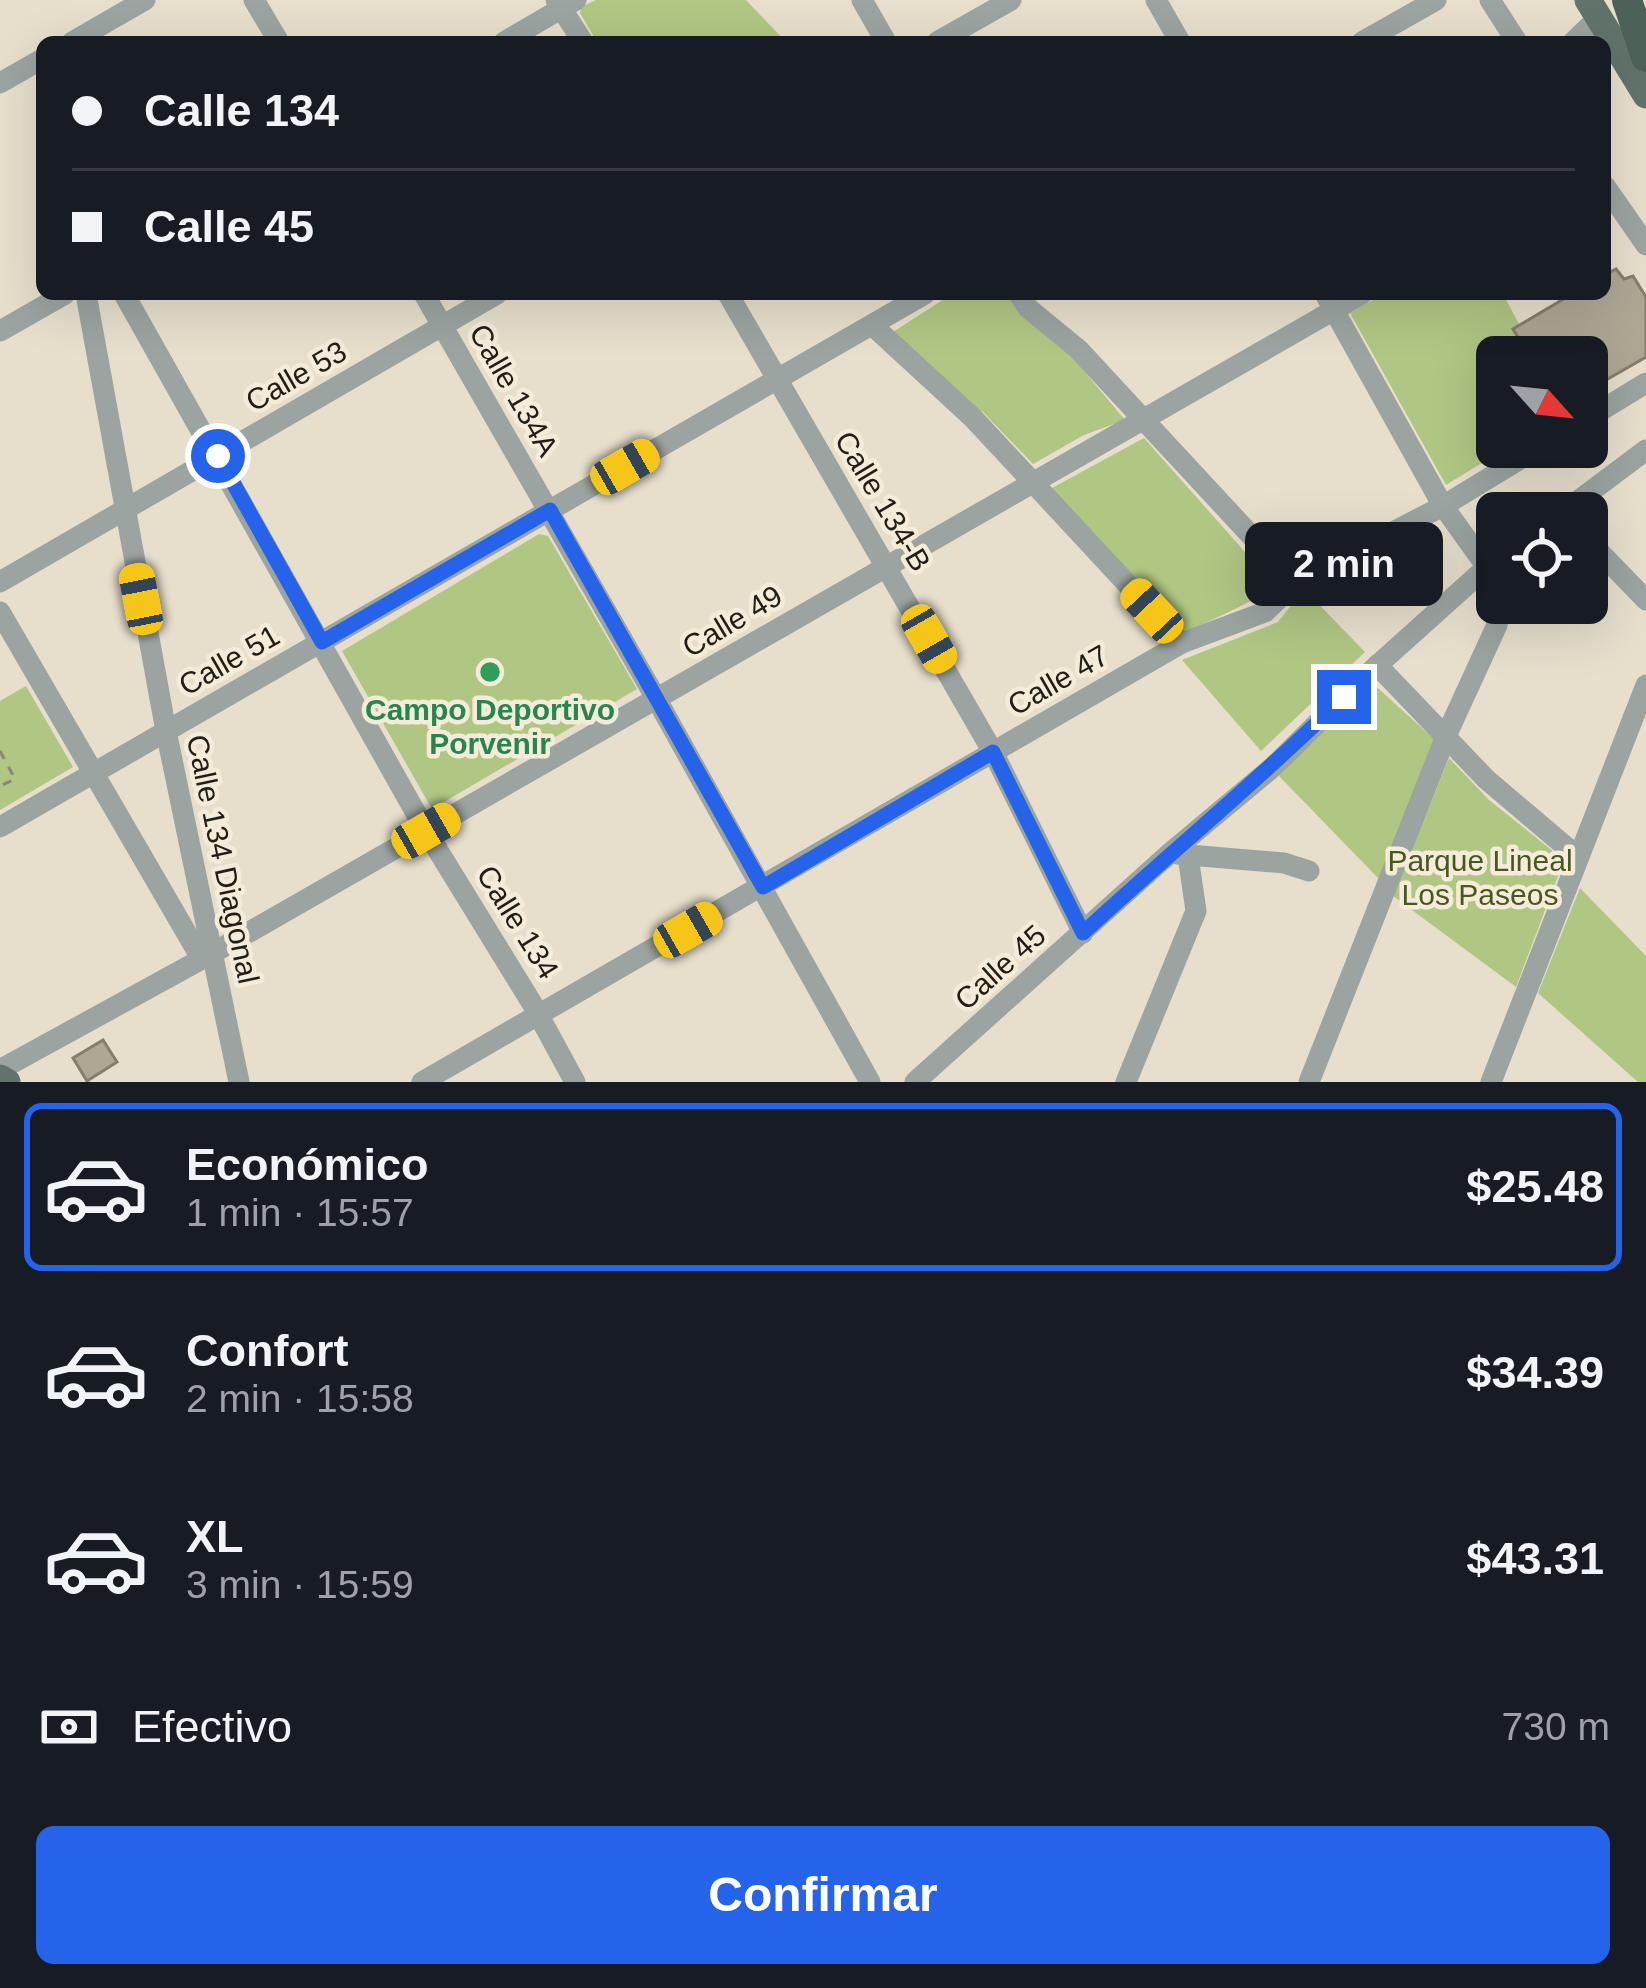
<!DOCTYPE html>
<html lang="es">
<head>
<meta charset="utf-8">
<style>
  body { margin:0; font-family:Arial,sans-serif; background:#20242c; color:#f1f3f6; height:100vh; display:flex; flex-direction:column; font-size:45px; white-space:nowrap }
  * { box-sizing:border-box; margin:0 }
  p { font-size:39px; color:#9ea1a6 }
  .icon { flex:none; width:66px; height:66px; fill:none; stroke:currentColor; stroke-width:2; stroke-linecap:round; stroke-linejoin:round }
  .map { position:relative; height:1082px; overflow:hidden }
  .details { display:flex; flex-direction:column; background:#171b24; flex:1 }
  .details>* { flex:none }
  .banner { position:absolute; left:36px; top:36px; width:1575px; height:264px; border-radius:18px; box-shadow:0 12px 48px #0002; display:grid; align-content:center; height:264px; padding:0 36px; background:#171b24 }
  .needle { width:78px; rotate:117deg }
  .fabs { position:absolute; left:1476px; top:336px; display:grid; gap:24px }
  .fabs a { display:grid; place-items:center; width:132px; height:132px; border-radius:18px; background:#171b24; box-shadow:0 12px 48px #0002; font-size:60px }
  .end { position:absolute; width:54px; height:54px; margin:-27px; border:15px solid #2563eb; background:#fff; box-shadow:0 0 0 6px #fff }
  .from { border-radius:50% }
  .bubble { position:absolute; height:84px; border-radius:18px; background:#171b24; box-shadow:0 12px 48px #0002; font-size:39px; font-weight:800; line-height:84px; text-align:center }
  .car { position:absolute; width:36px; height:72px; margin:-36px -18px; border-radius:15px; box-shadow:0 0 9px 3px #0007; background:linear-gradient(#f5c518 24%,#345 0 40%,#f5c518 0 76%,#345 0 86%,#f5c518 0) }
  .banner b { display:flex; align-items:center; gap:42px; height:114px; font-size:45px }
  .banner b+b { border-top:3px solid #363941 }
  .banner i { width:30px; height:30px; background:#f1f3f6 }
  ul { padding:21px 0 0; list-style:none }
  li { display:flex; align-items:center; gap:36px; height:168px; margin:0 24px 18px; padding:0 12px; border:6px solid transparent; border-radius:18px }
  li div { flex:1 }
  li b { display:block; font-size:45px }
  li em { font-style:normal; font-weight:800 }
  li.active { border-color:#2563eb }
  li>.icon { width:108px; height:108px; stroke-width:1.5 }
  .pay { display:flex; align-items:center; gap:30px; height:132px; padding:0 36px; font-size:45px }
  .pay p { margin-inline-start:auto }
  .cta { display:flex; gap:24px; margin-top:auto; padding:24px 36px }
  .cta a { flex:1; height:138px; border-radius:18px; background:#2563eb; color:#fff; font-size:48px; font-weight:800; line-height:138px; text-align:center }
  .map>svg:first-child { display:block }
  .green { fill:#b0c683 }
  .building { fill:#aea794; stroke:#867e6d; stroke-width:3 }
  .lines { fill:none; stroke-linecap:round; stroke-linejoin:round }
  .path { stroke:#8b8578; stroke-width:3; stroke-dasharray:9 9; stroke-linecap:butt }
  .minor { stroke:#9ba4a0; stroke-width:21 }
  .major { stroke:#62736b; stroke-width:27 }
  .highway { stroke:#4e6158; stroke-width:30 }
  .route { stroke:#2563eb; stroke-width:15 }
  .leisure-dot { fill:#2e9e5b; stroke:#f4ecd9; stroke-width:4.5 }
  .labels { text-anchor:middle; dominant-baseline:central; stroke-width:9; stroke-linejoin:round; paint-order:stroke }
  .street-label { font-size:30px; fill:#211e17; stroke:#f4ecd9 }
  .leisure-label { font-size:30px; font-weight:bold; fill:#27864d; stroke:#f4ecd9 }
  .park-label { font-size:30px; fill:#485821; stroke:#f4ecd9 }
</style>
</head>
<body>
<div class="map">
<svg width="1646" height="1082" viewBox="0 0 1646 1082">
  <rect width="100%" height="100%" fill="#e7dfcc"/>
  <g class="green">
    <polygon points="596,0 746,0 786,42 597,42 580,13 581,7"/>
    <polygon points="952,294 1008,294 1023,314 1069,353 1125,420 1084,435 1033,464 982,411 979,412 893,332"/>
    <polygon points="1383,294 1503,294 1519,324 1513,329 1530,357 1497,357 1497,447 1508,447 1446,485 1350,313"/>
    <polygon points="1144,438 1276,587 1276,589 1187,632 1053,493 1052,488"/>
    <polygon points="539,534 548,536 637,689 432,809 342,651"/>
    <polygon points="1304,589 1365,652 1261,751 1182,660 1278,622"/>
    <polygon points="1370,681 1435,740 1379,879 1279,776"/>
    <polygon points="26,686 73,767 0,810 0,701"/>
    <polygon points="1449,758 1489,800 1564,860 1516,987 1393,896"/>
    <polygon points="1580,888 1646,956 1646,1082 1638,1082 1538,993"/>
  </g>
  <g class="building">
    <polygon points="1616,269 1624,279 1633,276 1646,297 1646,357 1587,391 1587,357 1530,357 1513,329 1572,294 1605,294 1605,275"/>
    <polygon points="103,1040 117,1062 87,1081 73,1058"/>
  </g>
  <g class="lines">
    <polyline class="path" points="0,751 15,779 0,786"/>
    <g class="minor">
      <polyline points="254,0 279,42"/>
      <polyline points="556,0 583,42"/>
      <polyline points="862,0 886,42"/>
      <polyline points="1156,0 1180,42"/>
      <polyline points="1490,0 1517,42"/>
      <polyline points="72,42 145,0"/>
      <polyline points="504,42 576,0"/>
      <polyline points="937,42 1011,0"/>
      <polyline points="1362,42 1436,0"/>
      <polyline points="1573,42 1599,17"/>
      <polyline points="0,83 42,59"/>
      <polyline points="1605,186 1646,245"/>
      <polyline points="86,294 166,731 239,1082"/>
      <polyline points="124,294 426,831 533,1005 575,1082"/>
      <polyline points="424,294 657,700 870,1082"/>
      <polyline points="728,294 993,752 1083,933"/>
      <polyline points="1019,294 1028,308 1078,349 1295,583"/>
      <polyline points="1325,294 1443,506 1486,566"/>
      <polyline points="872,325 973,418 1182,643"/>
      <polyline points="0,331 65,294"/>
      <polyline points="1587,419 1646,383"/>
      <polyline points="1562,513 1646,450"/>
      <polyline points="1587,539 1646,600"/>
      <polyline points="0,582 497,294"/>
      <polyline points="0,612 201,958"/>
      <polyline points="1377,665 1486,779 1578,857"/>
      <polyline points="0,827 925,294"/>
      <polyline points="1177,854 1284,863 1309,871"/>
      <polyline points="5,1067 211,954 1362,294"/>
      <polyline points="422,1082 1182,643 1265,612 1295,583 1443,506 1540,447"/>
      <polyline points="915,1082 1170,853 1273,767 1362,679 1497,558"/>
      <polyline points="1126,1082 1196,911 1188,856"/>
      <polyline points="1309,1082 1446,736 1497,625 1502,603"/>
      <polyline points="1491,1082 1646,685"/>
    </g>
    <g class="major">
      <polyline points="1588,0 1646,95"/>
      <polyline points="0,1078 7,1082"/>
    </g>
    <polyline class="highway" points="1627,0 1646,57"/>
  </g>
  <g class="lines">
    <path class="route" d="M218 456 322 642 550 510 763 887 993 752 1083 933C1170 853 1260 779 1344 697"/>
  </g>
  <circle class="leisure-dot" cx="490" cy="672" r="12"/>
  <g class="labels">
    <g class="street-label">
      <text transform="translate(296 376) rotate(-30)">Calle 53</text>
      <text transform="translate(514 390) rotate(60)">Calle 134A</text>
      <text transform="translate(883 501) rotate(59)">Calle 134-B</text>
      <text transform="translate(732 621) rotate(-31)">Calle 49</text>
      <text transform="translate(229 660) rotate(-30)">Calle 51</text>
      <text transform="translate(1058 680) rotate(-30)">Calle 47</text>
      <text transform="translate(223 859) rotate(78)">Calle 134 Diagonal</text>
      <text transform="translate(518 922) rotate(58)">Calle 134</text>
      <text transform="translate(1000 967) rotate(-42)">Calle 45</text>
    </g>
    <g class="leisure-label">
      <text x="490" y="709">Campo Deportivo<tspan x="490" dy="34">Porvenir</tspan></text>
    </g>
    <g class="park-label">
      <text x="1480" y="860">Parque Lineal<tspan x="1480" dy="34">Los Paseos</tspan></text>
    </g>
  </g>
</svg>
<div class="fabs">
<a><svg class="needle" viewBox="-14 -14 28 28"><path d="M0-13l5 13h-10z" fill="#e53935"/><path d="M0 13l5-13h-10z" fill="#9ea1a6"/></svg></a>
<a><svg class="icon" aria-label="locate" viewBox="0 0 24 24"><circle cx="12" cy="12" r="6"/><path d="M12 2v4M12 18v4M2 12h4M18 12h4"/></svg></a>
</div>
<i class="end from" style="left:218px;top:456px"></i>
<i class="end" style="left:1344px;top:697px"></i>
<div class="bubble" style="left:1245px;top:522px;width:198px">2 min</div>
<i class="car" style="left:625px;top:467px;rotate:60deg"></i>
<i class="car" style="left:141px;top:599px;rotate:349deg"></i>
<i class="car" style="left:1152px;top:611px;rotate:317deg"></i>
<i class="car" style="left:929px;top:639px;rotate:150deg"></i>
<i class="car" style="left:426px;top:831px;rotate:60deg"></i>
<i class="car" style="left:688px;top:930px;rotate:60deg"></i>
<div class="banner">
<b><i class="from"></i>Calle 134</b>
<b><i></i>Calle 45</b>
</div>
</div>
<section class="details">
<ul>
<li class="active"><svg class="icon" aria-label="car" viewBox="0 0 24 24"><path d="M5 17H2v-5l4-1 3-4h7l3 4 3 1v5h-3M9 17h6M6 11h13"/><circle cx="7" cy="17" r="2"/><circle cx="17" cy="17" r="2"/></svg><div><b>Económico</b><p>1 min · 15:57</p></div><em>$25.48</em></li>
<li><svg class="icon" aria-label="car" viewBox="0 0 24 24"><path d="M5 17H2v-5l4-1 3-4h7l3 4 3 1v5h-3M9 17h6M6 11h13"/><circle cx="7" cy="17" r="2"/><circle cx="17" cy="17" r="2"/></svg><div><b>Confort</b><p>2 min · 15:58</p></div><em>$34.39</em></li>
<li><svg class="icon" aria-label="car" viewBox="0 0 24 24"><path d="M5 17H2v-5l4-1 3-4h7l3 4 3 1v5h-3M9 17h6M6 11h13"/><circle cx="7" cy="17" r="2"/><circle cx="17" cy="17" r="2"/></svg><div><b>XL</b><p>3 min · 15:59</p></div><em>$43.31</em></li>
</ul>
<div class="pay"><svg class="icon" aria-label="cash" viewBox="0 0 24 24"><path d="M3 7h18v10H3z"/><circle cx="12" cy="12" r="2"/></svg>Efectivo<p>730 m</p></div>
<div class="cta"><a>Confirmar</a></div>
</section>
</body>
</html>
